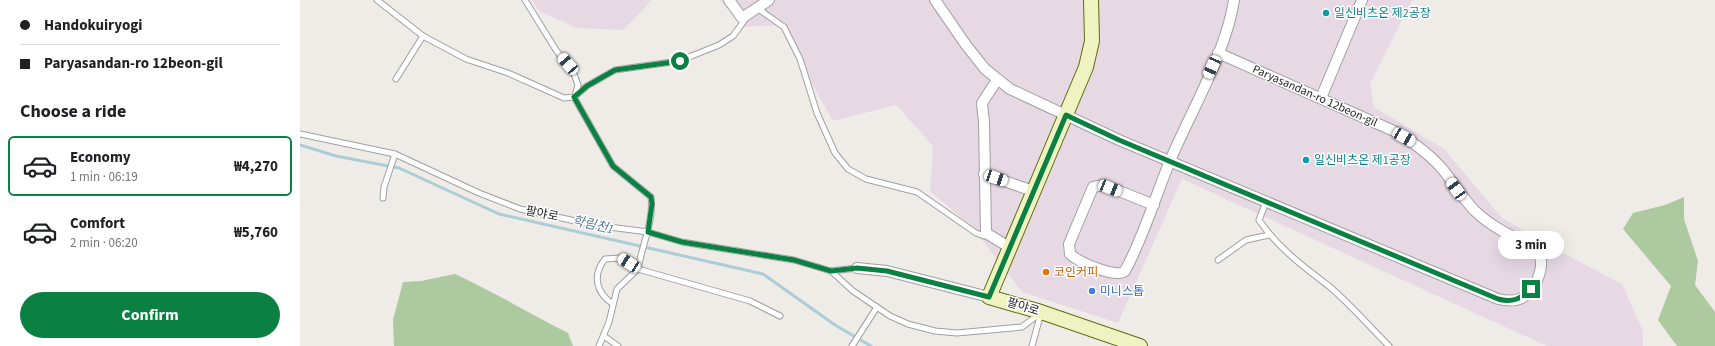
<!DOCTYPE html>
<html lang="en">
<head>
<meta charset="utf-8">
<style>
  body { margin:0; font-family:"Source Sans 3","Noto Sans KR",sans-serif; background:#f2f2f2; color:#202124; height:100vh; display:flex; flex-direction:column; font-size:15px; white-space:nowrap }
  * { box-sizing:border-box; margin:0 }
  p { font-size:13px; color:#757577 }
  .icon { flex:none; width:22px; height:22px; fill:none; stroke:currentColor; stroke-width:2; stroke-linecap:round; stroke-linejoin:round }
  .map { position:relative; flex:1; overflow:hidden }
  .panel { display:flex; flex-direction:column; background:#fff; width:300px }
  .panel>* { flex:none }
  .banner { display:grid; align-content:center; height:88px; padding:0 20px; background:#fff }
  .end { position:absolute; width:18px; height:18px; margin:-9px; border:5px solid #0b8043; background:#fff; box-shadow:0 0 0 2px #fff }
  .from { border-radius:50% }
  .bubble { position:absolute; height:28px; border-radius:14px; background:#fff; box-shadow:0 4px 16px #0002; font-size:13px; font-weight:700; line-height:28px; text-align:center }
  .car { position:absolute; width:12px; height:24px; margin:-12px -6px; border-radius:5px; box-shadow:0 0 3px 1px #0007; background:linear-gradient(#fff 24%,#345 0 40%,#fff 0 76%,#345 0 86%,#fff 0) }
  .banner b { display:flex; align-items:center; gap:14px; height:38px; font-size:15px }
  .banner b+b { border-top:1px solid #e0e0e0 }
  .banner i { width:10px; height:10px; background:#202124 }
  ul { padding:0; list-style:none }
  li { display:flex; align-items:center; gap:12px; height:60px; margin:0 8px 6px; padding:0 12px; border:2px solid transparent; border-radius:6px }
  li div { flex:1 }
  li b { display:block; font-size:15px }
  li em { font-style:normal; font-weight:700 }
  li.on { border-color:#0b8043 }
  li>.icon { width:36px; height:36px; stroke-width:1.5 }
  h2 { padding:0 20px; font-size:18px; line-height:48px }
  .cta { display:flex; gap:8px; margin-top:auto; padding:8px 20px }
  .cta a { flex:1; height:46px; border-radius:24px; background:#0b8043; color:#fff; font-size:16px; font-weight:700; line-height:46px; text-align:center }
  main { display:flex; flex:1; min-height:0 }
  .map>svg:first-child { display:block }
  .industrial { fill:#e7d9e4 }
  .forest { fill:#acc9a0 }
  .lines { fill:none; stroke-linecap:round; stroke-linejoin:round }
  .stream { stroke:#accdd7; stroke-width:3 }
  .lane-casing { stroke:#a0a0a0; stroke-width:7 }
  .street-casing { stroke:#a0a0a0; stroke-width:12 }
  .secondary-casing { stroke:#606b12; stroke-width:16 }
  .lane { stroke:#fff; stroke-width:5 }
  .street { stroke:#fff; stroke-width:10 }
  .secondary { stroke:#eff3c1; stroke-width:14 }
  .route { stroke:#0b8043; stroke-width:5 }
  .culture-dot { fill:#0f9aa8; stroke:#fff; stroke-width:1.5 }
  .food-dot { fill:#e8710a; stroke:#fff; stroke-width:1.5 }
  .shop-dot { fill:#3f7fe0; stroke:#fff; stroke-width:1.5 }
  .labels { text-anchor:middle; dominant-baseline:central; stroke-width:3; stroke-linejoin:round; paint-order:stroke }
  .culture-label { font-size:12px; fill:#0d838f; stroke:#fff; text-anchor:start }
  .street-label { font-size:12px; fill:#1f1f1f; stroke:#fff }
  .food-label { font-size:12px; fill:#c56008; stroke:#fff; text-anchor:start }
  .shop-label { font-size:12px; fill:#366cbe; stroke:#fff; text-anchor:start }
  .water-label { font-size:13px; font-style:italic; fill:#53779d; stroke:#fff }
</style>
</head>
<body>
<main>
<section class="panel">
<div class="banner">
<b><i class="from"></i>Handokuiryogi</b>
<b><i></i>Paryasandan-ro 12beon-gil</b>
</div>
<h2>Choose a ride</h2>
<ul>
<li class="on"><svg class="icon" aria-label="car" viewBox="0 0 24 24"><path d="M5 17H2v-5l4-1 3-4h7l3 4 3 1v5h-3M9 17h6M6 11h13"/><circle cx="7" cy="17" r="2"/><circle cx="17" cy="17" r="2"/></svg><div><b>Economy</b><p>1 min · 06:19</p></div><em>₩4,270</em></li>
<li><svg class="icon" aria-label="car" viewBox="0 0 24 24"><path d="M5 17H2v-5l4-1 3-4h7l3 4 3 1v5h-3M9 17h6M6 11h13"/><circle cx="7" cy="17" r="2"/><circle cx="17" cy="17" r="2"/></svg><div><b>Comfort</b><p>2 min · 06:20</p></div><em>₩5,760</em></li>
</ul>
<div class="cta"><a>Confirm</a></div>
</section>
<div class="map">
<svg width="1415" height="346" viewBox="0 0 1415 346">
  <rect width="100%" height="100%" fill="#efece7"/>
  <g class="industrial">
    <polygon points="232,0 352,0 323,30 277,28 239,11"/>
    <polygon points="420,0 1112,0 1070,84 1074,107 1144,149 1202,218 1263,253 1322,284 1343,331 1343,346 1247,346 882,179 818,323 722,292 672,227 630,191 633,146 596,105 533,121 479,25 443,27"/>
  </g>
  <g class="forest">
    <polygon points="1384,197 1384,219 1398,261 1395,285 1415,312 1415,346 1377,346 1358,320 1371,286 1323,229 1333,213 1365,205"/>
    <path d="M155 274C194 292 230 314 268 333L273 346H94L93 320 103 282 121 281Z"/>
  </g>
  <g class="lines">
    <polyline class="stream" points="0,145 36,156 99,168 199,214 463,274 535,325 571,346"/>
    <defs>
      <g id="lane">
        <path d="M77 0 123 36 166 59 208 73 264 98 274 97 313 166 351 197C354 221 342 245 338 269L450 301 480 316"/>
        <polyline points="225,0 256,50 274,74 278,85 275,96"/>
        <polyline points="457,8 484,27 500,59 517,113 535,153 548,169 566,179 617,192 676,233 684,236 686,234"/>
        <polyline points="96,79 123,36"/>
        <polyline points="274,97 287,86 315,70 379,61 419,45 433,36 444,21 442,18"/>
        <polyline points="0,134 95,154 179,193 220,209 294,225 348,232 382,242 494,260 531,271 557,268"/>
        <polyline points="83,198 84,187 95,154"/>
        <path d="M966 202 959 220C978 248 1004 267 1030 287 1051 305 1070 327 1089 346"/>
        <polyline points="918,260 946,240 969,235"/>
        <polyline points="531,271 553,291 590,316 608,324 635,331 657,333 722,327 739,314"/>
        <polyline points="304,336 318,346"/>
        <path d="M299 346 309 322 317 289 338 269 320 258 305 259C292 275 296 293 313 304"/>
        <polyline points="552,346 577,307"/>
        <polyline points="732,346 741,313"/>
      </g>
      <g id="street">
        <polyline points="429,0 442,18 469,0"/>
        <path d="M635 0 666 45 685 69 710 89 819 140 1198 299C1206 301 1214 302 1222 298 1238 288 1248 261 1235 247 1213 237 1191 227 1174 210 1163 198 1154 184 1144 171 1130 154 1113 142 1094 131L918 53"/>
        <polyline points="697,80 682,103 684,122 686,233 709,247"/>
        <polyline points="1021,98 1062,0"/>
        <polyline points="684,174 733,191"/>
        <path d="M854 205 804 185 793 187 769 244 770 254C778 262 817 279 825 271 844 236 855 197 870 161 891 111 926 53 934 0"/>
        <polyline points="557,268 587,271 689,297"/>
      </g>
      <polyline id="secondary" points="791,0 792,41 786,67 689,297 741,312 840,346"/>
    </defs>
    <use href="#lane" class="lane-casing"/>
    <use href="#street" class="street-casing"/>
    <use href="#secondary" class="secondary-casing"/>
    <use href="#lane" class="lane"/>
    <use href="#street" class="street"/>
    <use href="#secondary" class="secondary"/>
  </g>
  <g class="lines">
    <path class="route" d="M380 61 315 70 287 86 274 97 313 166 351 197 352 204 348 232 382 242 494 260 531 271 557 268 587 271 689 297 766 115 819 140 1198 299C1212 303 1221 299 1231 289"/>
  </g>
  <g class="culture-dot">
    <circle cx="1026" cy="13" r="4"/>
    <circle cx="1006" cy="160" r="4"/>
  </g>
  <circle class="food-dot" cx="746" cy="272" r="4"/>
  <circle class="shop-dot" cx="792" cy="291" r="4"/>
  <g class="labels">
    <g class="culture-label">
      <text x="1034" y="13">일신비츠온 제2공장</text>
      <text x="1014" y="160">일신비츠온 제1공장</text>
    </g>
    <g class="street-label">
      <text transform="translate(1015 96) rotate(24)">Paryasandan-ro 12beon-gil</text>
      <text transform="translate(242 214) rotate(12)">팔야로</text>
      <text transform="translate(723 307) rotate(17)">팔야로</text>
    </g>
    <g class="food-label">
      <text x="754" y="272">코인커피</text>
    </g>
    <g class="shop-label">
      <text x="800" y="291">미니스톱</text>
    </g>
    <g class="water-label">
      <text transform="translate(293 225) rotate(13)">학림천1</text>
    </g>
  </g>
</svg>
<i class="end from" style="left:380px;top:61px"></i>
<i class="end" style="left:1231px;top:289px"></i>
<div class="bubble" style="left:1198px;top:231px;width:66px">3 min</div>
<i class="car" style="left:268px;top:64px;rotate:319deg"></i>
<i class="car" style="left:912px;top:67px;rotate:204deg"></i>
<i class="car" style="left:1104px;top:137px;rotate:120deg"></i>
<i class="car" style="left:696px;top:178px;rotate:109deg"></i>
<i class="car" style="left:810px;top:188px;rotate:112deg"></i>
<i class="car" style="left:1156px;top:189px;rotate:325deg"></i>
<i class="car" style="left:329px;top:263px;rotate:302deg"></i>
</div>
</main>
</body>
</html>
